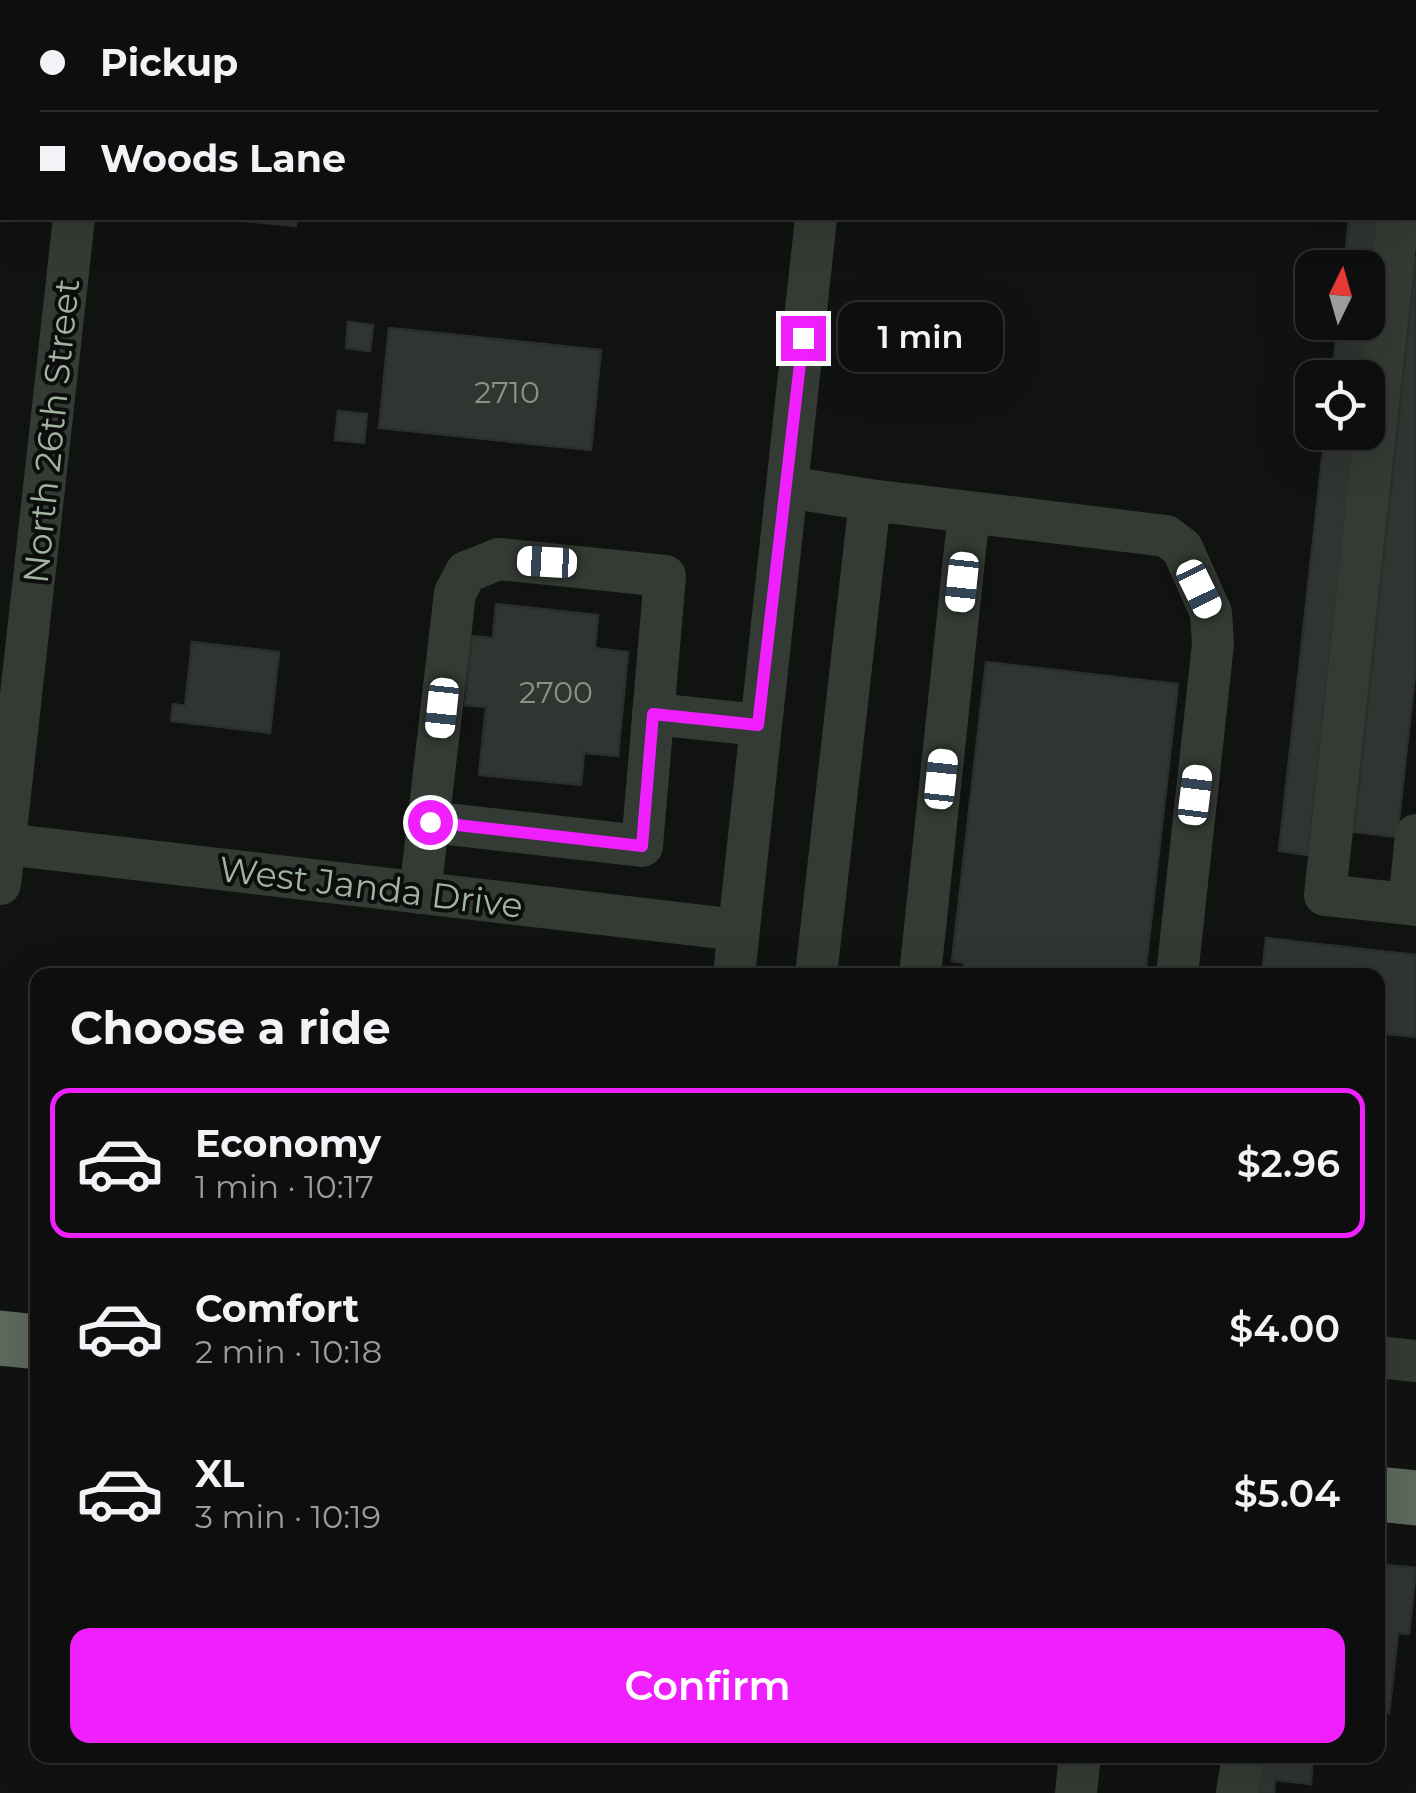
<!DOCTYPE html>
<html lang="en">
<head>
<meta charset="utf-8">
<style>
  body { margin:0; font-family:Montserrat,sans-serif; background:#1b1c1b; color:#f1f3f6; height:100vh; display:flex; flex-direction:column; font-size:38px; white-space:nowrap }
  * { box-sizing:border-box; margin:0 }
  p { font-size:32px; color:#9a9c9d }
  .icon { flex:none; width:55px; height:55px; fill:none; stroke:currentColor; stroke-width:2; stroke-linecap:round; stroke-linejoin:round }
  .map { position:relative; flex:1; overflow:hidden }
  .sheet { position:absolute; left:30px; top:968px; width:1355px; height:795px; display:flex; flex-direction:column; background:#0d0e0d; border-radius:20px; box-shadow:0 10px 40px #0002,0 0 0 2px #2d2e2e }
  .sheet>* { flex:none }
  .banner { position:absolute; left:0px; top:0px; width:1418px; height:220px; box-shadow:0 10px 40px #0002,0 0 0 2px #2d2e2e; display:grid; align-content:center; height:220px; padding:0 40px; background:#0d0e0d }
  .needle { width:65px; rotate:5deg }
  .tools { position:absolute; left:1295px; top:250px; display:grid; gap:20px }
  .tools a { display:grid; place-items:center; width:90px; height:90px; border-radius:20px; background:#0d0e0d; box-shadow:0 10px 40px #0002,0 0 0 2px #2d2e2e; font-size:50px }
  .end { position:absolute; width:45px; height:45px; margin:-22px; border:12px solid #f01ffd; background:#fff; box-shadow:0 0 0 5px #fff }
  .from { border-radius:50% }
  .bubble { position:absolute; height:70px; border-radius:20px; background:#0d0e0d; box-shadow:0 10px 40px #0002,0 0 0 2px #2d2e2e; font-size:32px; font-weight:600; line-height:70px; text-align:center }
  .car { position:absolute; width:30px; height:60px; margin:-30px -15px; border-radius:12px; box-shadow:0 0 8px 2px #0007; background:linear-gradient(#fff 24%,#345 0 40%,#fff 0 76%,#345 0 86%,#fff 0) }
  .banner b { display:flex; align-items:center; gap:35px; height:95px; font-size:38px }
  .banner b+b { border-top:2px solid #2d2e2e }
  .banner i { width:25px; height:25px; background:#f1f3f6 }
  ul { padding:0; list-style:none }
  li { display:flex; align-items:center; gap:30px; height:150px; margin:0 20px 15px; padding:0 20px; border:5px solid transparent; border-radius:20px }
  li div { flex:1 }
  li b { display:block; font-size:38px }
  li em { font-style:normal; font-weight:600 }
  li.active { border-color:#f01ffd }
  li>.icon { width:90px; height:90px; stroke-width:1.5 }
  h2 { padding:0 40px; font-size:45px; line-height:120px }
  .primary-button { display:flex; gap:20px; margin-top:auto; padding:20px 40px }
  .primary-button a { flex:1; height:115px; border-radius:20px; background:#f01ffd; color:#fff; font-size:40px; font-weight:600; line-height:115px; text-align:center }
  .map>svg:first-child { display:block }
  .building { fill:#313531; stroke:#2b2f2c; stroke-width:2.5 }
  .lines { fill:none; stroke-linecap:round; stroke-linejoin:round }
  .minor { stroke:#343a34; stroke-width:42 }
  .highway { stroke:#5d695d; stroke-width:55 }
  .route { stroke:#f01ffd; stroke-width:12 }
  .labels { text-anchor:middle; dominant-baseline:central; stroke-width:8; stroke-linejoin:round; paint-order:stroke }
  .number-label { font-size:30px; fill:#869485 }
  .street-label { font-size:35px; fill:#a2b4a1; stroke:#0c0d0c }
</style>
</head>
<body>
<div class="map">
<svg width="1416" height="1793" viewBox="0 0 1416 1793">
  <rect width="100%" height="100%" fill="#111311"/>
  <g class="building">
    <polygon points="216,218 296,218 296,226"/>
    <polygon points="1349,218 1379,218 1362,378 1332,378 1338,322 1368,322 1368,268 1344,268"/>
    <polygon points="1416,256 1416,665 1397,837 1354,832"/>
    <polygon points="348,322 373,325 370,351 346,348"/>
    <polygon points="389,328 601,350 591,450 379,428"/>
    <polygon points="338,411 367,414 364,443 335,440"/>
    <polygon points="1325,432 1355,432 1308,855 1279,851"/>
    <polygon points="496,604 598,615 595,648 628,652 618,756 584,753 581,785 479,775 486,707 465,705 472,636 493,638"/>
    <polygon points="192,642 279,652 270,733 171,721 173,704 185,706"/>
    <polygon points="986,662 1178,684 1145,975 963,975 964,963 952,961"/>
    <polygon points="1266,938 1416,955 1416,1037 1378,1033 1378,975 1262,975"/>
    <polygon points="1378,1564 1416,1568 1409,1634 1398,1633 1389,1713 1378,1711"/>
    <polygon points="1260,1755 1313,1755 1311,1784 1275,1780 1274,1793 1256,1793"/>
  </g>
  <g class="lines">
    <g class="minor">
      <polyline points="96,2 97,0"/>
      <polyline points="839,2 839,0"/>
      <polyline points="0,84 2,84"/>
      <polyline points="1415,130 1416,130"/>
      <polyline points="1398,218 1325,895 1416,905"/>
      <polyline points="787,487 870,500"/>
      <polyline points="653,714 759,725"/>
      <polyline points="5,844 738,930"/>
      <polyline points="0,884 74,218"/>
      <polyline points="420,893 455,593 466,572 499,559 665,576 642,846 430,822"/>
      <polyline points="1409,904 1416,835"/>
      <polyline points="734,975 816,218"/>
      <polyline points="816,975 870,500 1166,536 1182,548 1211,613 1213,644 1177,975"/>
      <polyline points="920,975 969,512"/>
      <polyline points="1378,1357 1416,1361"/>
      <polyline points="1076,1793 1080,1755"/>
      <polyline points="1237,1793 1243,1755"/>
    </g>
    <g class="highway">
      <polyline points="0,1338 38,1342"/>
      <polyline points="1378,1494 1416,1498"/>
    </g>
  </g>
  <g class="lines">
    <polyline class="route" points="430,822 642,846 653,714 758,725 803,338"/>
  </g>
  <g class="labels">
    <g class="number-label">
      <text x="507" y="392">2710</text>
      <text x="556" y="692">2700</text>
    </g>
    <g class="street-label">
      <text transform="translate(51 431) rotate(-84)">North 26th Street</text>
      <text transform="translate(371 887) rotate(7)">West Janda Drive</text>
    </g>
  </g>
</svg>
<div class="tools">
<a><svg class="needle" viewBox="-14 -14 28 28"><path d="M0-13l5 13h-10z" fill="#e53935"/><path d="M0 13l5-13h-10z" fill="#9a9c9d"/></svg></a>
<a><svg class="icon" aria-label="locate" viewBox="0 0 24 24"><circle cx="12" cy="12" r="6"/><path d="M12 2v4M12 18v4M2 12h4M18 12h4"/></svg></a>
</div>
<i class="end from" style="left:430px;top:822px"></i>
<i class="end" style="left:803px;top:338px"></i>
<div class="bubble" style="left:838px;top:302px;width:165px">1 min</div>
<i class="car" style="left:547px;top:562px;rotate:273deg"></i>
<i class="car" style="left:962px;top:582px;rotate:186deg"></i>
<i class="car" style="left:1199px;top:589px;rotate:154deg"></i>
<i class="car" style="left:442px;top:708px;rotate:186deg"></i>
<i class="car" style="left:941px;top:779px;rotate:6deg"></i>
<i class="car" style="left:1195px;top:795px;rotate:7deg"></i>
<div class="banner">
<b><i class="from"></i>Pickup</b>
<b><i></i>Woods Lane</b>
</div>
<section class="sheet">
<h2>Choose a ride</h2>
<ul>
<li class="active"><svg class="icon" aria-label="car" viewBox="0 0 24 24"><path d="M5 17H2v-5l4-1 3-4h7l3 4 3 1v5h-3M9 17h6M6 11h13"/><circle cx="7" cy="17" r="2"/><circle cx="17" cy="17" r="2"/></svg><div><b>Economy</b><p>1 min · 10:17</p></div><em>$2.96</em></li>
<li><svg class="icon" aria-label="car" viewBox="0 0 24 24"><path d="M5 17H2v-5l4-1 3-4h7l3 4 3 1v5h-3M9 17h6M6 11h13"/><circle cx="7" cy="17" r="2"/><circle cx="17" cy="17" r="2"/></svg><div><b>Comfort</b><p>2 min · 10:18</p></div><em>$4.00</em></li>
<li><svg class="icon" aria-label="car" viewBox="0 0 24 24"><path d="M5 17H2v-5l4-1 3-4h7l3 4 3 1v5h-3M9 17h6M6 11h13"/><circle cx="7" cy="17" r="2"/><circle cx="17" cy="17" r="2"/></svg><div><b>XL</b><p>3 min · 10:19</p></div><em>$5.04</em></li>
</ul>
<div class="primary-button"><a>Confirm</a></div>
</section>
</div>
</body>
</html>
